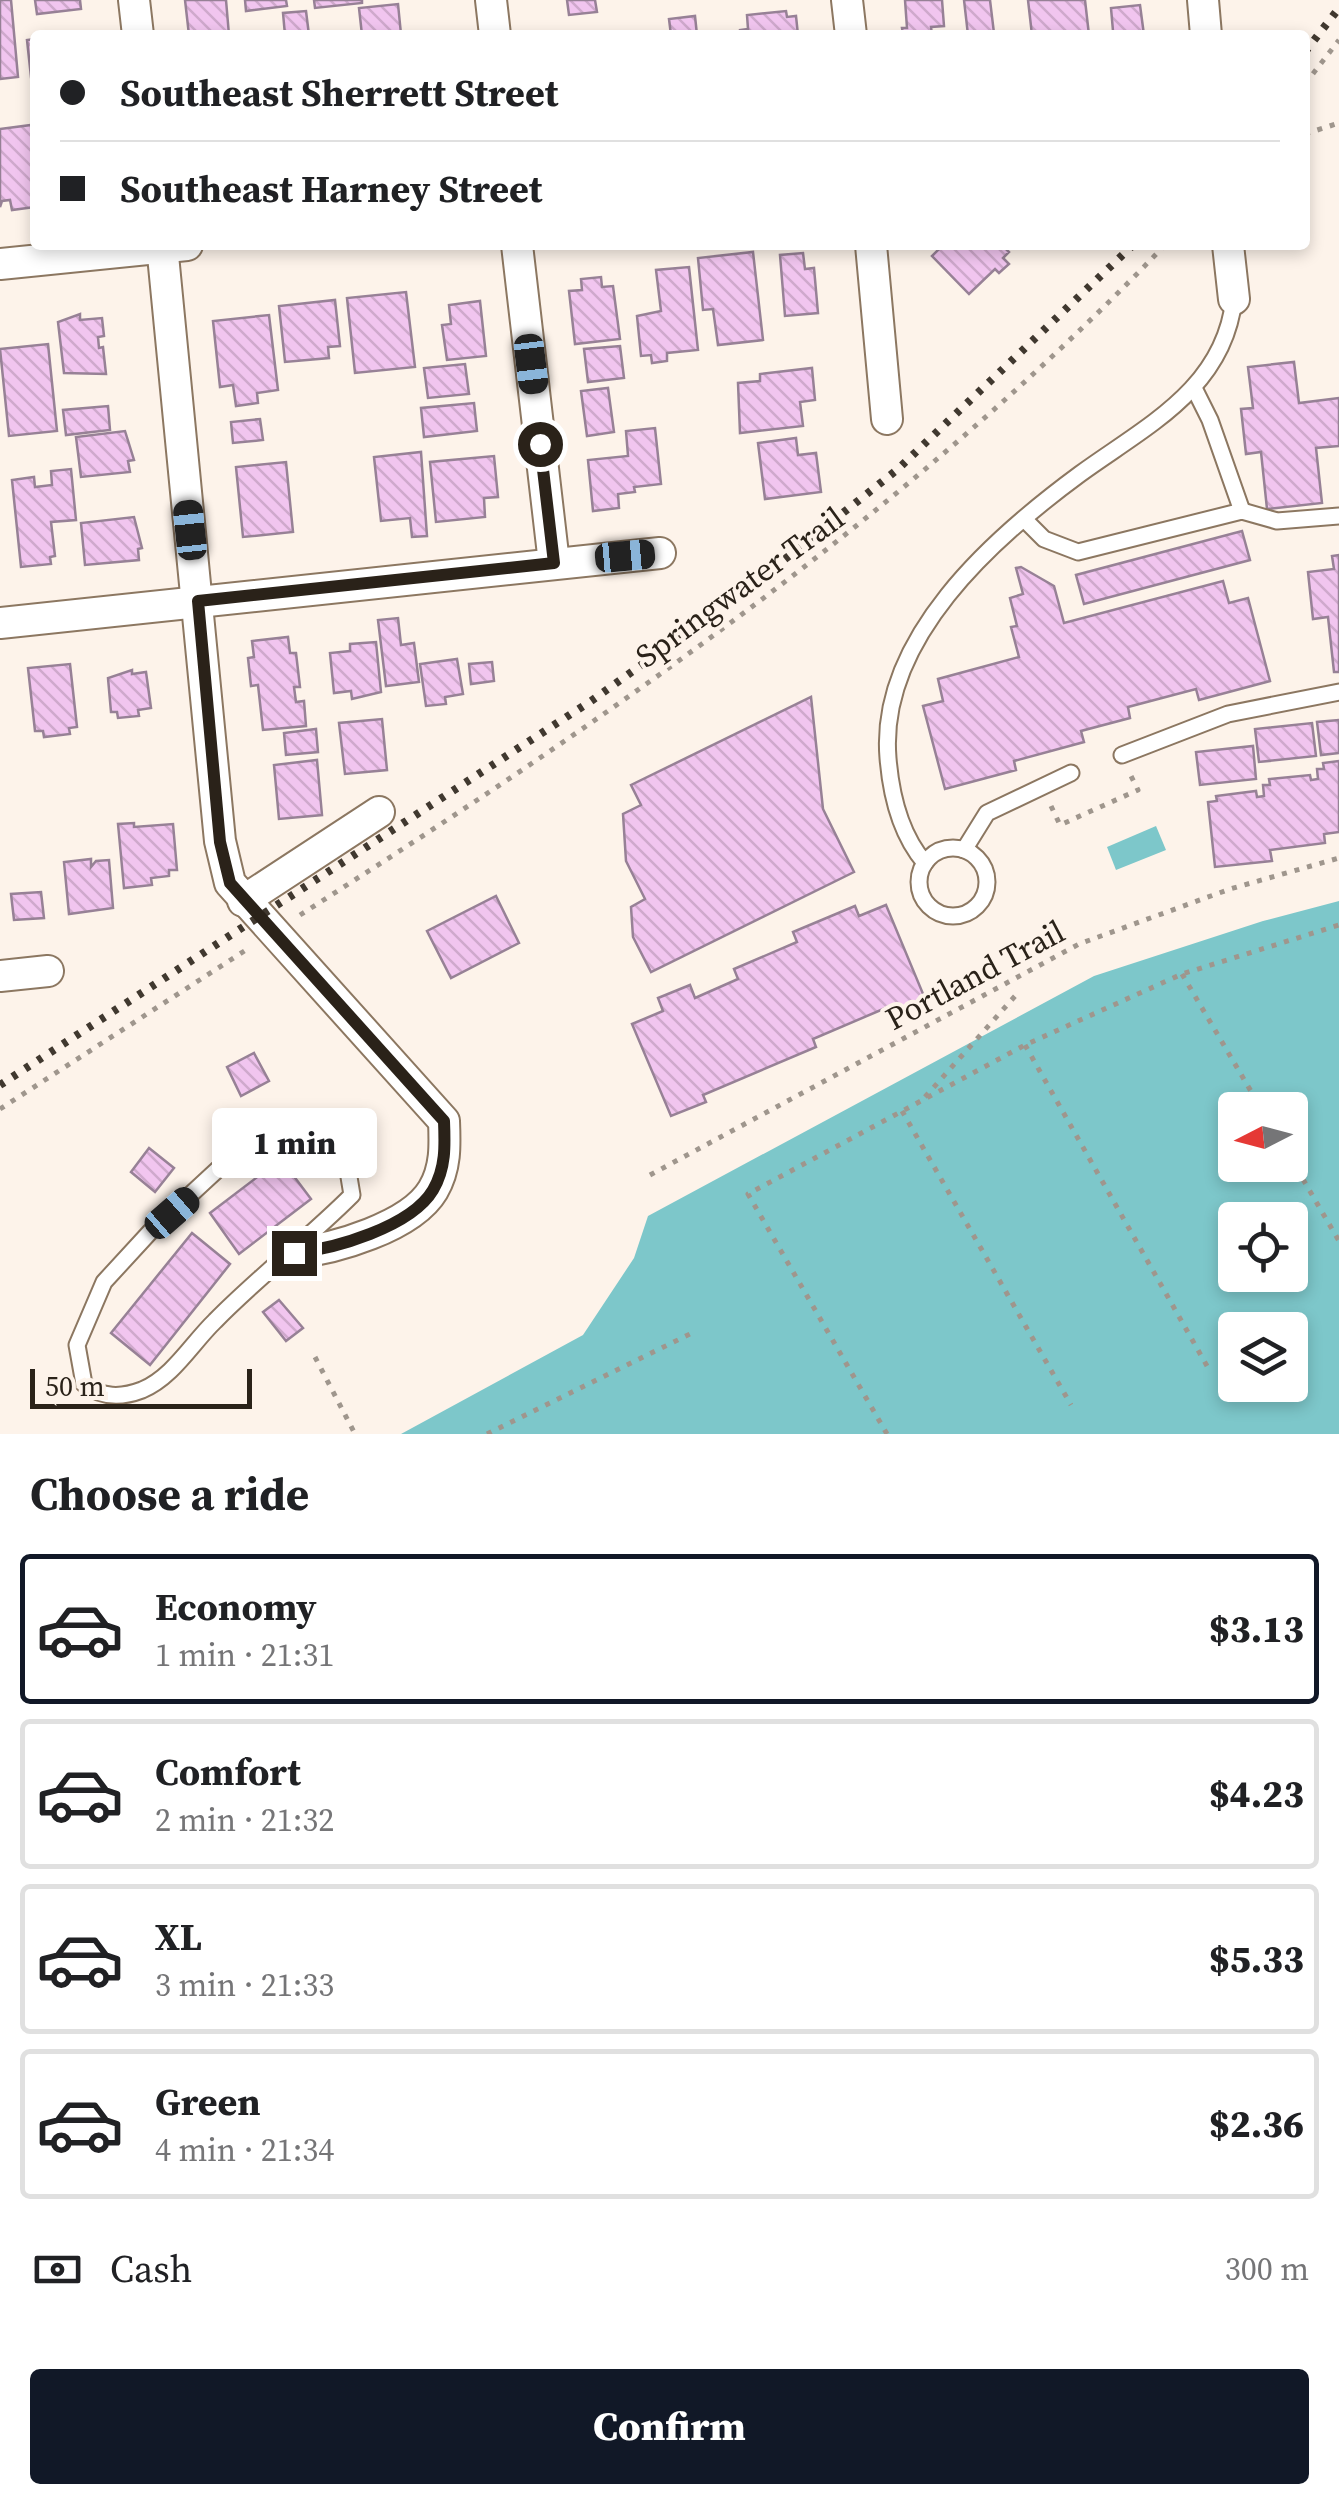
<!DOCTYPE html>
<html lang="en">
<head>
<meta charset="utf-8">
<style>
  body { margin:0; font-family:"Source Serif 4",serif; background:#f2f2f2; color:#202124; height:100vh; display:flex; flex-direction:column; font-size:38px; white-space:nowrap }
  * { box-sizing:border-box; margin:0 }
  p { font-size:32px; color:#757577 }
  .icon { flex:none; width:55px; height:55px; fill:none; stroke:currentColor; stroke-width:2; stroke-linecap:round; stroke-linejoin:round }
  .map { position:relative; height:1434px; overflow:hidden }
  .panel { display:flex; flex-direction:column; background:#fff; flex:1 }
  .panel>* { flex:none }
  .top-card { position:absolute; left:30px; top:30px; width:1280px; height:220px; border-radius:10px; box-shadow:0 5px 15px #0003; display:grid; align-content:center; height:220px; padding:0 30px; background:#fff }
  .needle { width:65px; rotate:264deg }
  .controls { position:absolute; left:1218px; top:1092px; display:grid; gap:20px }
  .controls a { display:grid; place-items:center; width:90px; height:90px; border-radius:10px; background:#fff; box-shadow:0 5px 15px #0003; font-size:50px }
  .scale { position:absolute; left:30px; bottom:25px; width:222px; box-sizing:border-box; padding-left:10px; border:5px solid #2a2219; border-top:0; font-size:28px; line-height:35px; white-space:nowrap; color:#2a2219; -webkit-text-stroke:8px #fdf3ea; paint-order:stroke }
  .end { position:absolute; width:45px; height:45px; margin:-22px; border:12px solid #2a2219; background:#fff; box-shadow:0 0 0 5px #fff }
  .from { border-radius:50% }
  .bubble { position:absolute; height:70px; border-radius:10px; background:#fff; box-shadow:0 5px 15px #0003; font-size:32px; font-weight:800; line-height:70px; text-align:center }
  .car { position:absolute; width:30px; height:60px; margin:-30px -15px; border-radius:12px; box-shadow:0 0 8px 2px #0007; background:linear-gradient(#222 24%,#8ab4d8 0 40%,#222 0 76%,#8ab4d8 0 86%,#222 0) }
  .top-card b { display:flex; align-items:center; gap:35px; height:95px; font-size:38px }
  .top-card b+b { border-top:2px solid #e0e0e0 }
  .top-card i { width:25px; height:25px; background:#202124 }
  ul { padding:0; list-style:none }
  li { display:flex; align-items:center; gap:30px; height:150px; margin:0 20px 15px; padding:0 10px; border:5px solid #e0e0e0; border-radius:10px }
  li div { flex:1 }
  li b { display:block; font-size:38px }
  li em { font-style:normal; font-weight:800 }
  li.active { border-color:#111827 }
  li>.icon { width:90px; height:90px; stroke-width:1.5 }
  h2 { padding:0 30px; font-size:45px; line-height:120px }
  .pay { display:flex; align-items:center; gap:25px; height:110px; padding:0 30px; font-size:38px }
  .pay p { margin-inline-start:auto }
  .button { display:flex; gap:20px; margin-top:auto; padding:20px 30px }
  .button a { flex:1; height:115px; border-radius:10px; background:#111827; color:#fff; font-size:40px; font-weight:800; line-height:115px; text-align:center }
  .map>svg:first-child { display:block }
  .water { fill:#7dc7ca; fill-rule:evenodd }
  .building { fill:url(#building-back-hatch); stroke:#978196; stroke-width:2.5 }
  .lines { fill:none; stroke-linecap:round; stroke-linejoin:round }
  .service-casing { stroke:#8c7761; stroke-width:19 }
  .minor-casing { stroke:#8c7761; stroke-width:34 }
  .path { stroke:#9f968d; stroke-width:5; stroke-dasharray:5 8; stroke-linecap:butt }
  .service { stroke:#fff; stroke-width:15 }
  .minor { stroke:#fff; stroke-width:30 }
  .rail { stroke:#40382f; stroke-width:8; stroke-dasharray:5 10; stroke-linecap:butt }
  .route { stroke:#2a2219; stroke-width:12 }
  .labels { text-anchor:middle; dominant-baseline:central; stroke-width:8; stroke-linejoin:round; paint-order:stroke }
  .street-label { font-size:32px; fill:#2a2219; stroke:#fdf3ea }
</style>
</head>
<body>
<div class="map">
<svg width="1339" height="1434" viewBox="0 0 1339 1434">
  <defs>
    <pattern id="building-back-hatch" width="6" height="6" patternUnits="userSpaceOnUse" patternTransform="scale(2.5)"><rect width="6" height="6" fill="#f1c5ef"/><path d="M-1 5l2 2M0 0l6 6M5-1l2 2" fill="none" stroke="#cfa9cc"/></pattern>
  </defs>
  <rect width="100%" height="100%" fill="#fdf3ea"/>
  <g class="water">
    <polygon points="1156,826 1166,850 1116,870 1107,847"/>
    <path d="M1339 901V1434H401L583 1335 634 1258 648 1216 1094 976 1263 921ZM1235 1110H1290V1165H1235ZM1235 1220H1290V1275H1235ZM1235 1330H1290V1385H1235Z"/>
  </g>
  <g class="building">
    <polygon points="0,0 11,0 18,77 0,79"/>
    <polygon points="35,0 80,0 81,9 37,14"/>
    <polygon points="185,0 226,0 229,35 189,35"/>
    <polygon points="245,0 286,0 287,6 246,11"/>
    <polygon points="314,0 362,0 362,3 315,8"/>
    <polygon points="567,0 595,0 597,12 569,15"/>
    <polygon points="905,0 942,0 944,26 931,27 932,35 903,35 902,28 907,28"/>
    <polygon points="964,0 990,0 994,33 968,35"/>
    <polygon points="1028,0 1085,0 1089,35 1032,35"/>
    <polygon points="398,4 401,34 362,35 359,8"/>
    <polygon points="1140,5 1144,35 1102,35 1113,31 1111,8"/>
    <polygon points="306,11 309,35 285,35 283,13"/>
    <polygon points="786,11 787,17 796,16 798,35 740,35 740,30 748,29 747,15"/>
    <polygon points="695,16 697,35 671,35 669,19"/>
    <polygon points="35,39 35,76 31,77 27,40"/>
    <polygon points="31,125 35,207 12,210 10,200 2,201 0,207 0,129"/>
    <polygon points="943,245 1002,245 1009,252 1003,258 1009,264 999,273 995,269 969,294 932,256"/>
    <polygon points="753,252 763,340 718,345 713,309 703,310 698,258"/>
    <polygon points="803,253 805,269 814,268 818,313 785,316 780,255"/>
    <polygon points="689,267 698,350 667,353 667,361 652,363 651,355 641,356 637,316 661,311 656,270"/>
    <polygon points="601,277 602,287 613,286 620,339 575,344 569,291 582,290 581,279"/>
    <polygon points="406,292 415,367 355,373 347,298"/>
    <polygon points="335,300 340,346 328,347 329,358 285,362 279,306"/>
    <polygon points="480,301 486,356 447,360 442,325 451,324 449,305"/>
    <polygon points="80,314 80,320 102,318 104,336 98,337 99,348 103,347 106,374 64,373 58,322"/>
    <polygon points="269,315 278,390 257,393 258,403 236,406 233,385 220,387 213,321"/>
    <polygon points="48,344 57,431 9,436 0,349"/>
    <polygon points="620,346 624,378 588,382 584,349"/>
    <polygon points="1294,362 1299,403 1339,398 1339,446 1316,448 1322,503 1267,509 1261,452 1246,454 1241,409 1253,408 1248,367"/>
    <polygon points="465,364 469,394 428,398 424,368"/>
    <polygon points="812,368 815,400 800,402 803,426 740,433 738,383 760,381 760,374"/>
    <polygon points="608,388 614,432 587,436 581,391"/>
    <polygon points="474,403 477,431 424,437 421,408"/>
    <polygon points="108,406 110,430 66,435 63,410"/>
    <polygon points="260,419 263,440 233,443 231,422"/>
    <polygon points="655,428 661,484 634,487 635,492 618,494 619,508 593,511 588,460 628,456 626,431"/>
    <polygon points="125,431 134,460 128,461 130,472 81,477 76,437"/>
    <polygon points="796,438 798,455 816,453 821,492 765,499 758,443"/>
    <polygon points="421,452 427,536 412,537 410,518 381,521 374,457"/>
    <polygon points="494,456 498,497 484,498 485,517 436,522 430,462"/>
    <polygon points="286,462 293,532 243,537 236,467"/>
    <polygon points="71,469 76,520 51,522 55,556 50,557 51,564 21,567 12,480 34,477 35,487 52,485 51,471"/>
    <polygon points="134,517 142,548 138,549 139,560 85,565 81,523"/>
    <polygon points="1242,531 1250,560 1084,604 1076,575"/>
    <polygon points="1339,555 1339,672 1334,672 1328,617 1313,619 1308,572 1334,569 1332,556"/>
    <polygon points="1021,567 1054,586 1064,623 1223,581 1229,603 1248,598 1270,681 1199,700 1196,689 1128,707 1130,718 1081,731 1084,742 1014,761 1016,770 945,789 923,706 943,701 938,679 1019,657 1011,627 1017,626 1010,598 1023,594 1016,568"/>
    <polygon points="398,618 401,645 414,643 419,682 386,686 378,620"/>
    <polygon points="288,637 290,653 296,653 300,687 294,687 296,702 304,701 306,726 263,730 258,685 251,686 248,658 254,657 252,641"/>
    <polygon points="376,642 381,692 352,699 351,691 334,693 330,653 350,651 350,644"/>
    <polygon points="457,659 463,694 445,697 446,704 426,706 420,664"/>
    <polygon points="492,662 494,681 471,684 469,664"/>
    <polygon points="70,664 77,727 69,728 70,734 44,737 43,731 35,731 28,668"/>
    <polygon points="132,670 132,674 146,672 151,708 138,710 139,716 118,718 117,712 111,712 108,678"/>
    <polygon points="811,697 823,809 854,872 651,972 633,937 631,907 645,899 626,861 623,814 641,805 631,785"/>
    <polygon points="382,719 387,770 345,774 339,723"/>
    <polygon points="1339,720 1339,753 1321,755 1317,722"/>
    <polygon points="1312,723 1316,756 1259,762 1255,729"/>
    <polygon points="316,729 318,752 286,755 284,733"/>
    <polygon points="1253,746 1256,779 1200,785 1196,752"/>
    <polygon points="317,760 322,815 279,819 274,765"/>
    <polygon points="1339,761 1339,832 1324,834 1325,843 1270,850 1272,861 1215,867 1208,802 1217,801 1216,796 1256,791 1257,797 1264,796 1263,785 1270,785 1269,779 1310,775 1311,780 1318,779 1317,769 1324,769 1323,763"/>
    <polygon points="134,823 134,827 173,824 177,870 169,870 169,876 151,878 152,885 124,888 118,824"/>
    <polygon points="91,859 91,867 96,861 109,860 113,908 69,914 64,862"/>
    <polygon points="41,892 44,918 14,920 11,894"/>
    <polygon points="496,896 519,943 451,978 427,931"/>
    <polygon points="886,905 926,1001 892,1016 888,1007 813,1039 816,1047 703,1095 706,1102 671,1116 632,1024 663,1011 658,998 690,985 695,998 738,979 734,969 797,942 793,932 855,906 859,916"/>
    <polygon points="254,1053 269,1081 241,1096 227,1067"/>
    <polygon points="149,1148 174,1168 155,1192 131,1172"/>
    <polygon points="281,1159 311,1199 239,1254 210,1213"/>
    <polygon points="192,1233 230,1264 150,1365 111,1333"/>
    <polygon points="279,1300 303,1328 286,1341 263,1312"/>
  </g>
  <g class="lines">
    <defs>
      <g id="service">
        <polyline points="1194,388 1210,420 1242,511"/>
        <polyline points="1024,519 1044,539 1078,552 1242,511 1277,521 1339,516"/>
        <polyline points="1122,755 1228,714 1339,692"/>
        <circle cx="953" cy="882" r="34"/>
        <polyline points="964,850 987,813 1071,773"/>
        <path d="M925 863C900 834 891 795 888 758 878 639 993 538 1080 474 1146 426 1224 389 1234 299"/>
        <path d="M292 1142 325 1146 347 1165 352 1195C308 1239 258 1277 215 1321 192 1343 173 1377 142 1390 121 1398 102 1398 84 1384L77 1345 104 1282 150 1232 229 1159Z"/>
      </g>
      <g id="minor">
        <polyline points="134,0 138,35"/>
        <polyline points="491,0 495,35"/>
        <polyline points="847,0 851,35"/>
        <polyline points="1203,0 1206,35"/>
        <path d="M162 245 220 841 230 883 444 1121C445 1145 446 1168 433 1190 411 1227 334 1249 294 1253"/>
        <polyline points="517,245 554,563"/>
        <polyline points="871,245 887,419"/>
        <polyline points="1228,245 1234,299"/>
        <polyline points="0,264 187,245"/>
        <polyline points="0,623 660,553"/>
        <polyline points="243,901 379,812"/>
        <polyline points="0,976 48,971"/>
      </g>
    </defs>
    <use href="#service" class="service-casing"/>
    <use href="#minor" class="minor-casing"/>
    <g class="path">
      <polyline points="1305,84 1339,40"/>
      <polyline points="1305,134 1339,123"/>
      <polyline points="1051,806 1060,825 1138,790 1130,774"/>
      <path d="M300 915C611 717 909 512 1165 245"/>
      <polyline points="1182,974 1262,1110"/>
      <polyline points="1025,1045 1211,1373"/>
      <polyline points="925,1097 1016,995"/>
      <polyline points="0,1109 249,948"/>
      <polyline points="902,1111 1071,1405"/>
      <polyline points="1290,1157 1339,1241"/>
      <polyline points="650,1175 1079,944 1230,889 1339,858"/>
      <polyline points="315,1357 355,1434"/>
      <polyline points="487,1434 690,1334"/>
      <polyline points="887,1434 748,1194 1025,1045 1182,974 1339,925"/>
    </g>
    <use href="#service" class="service"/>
    <use href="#minor" class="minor"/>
    <g class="rail">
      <polyline points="1305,52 1339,8"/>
      <polyline points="0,1085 591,701 745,591 898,469 1133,245"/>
    </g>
  </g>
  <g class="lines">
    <path class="route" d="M294 1253C334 1249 411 1227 433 1190 446 1168 445 1145 444 1121L230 883 220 842 198 601 554 563 540 444"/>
  </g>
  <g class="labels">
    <g class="street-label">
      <text transform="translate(740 587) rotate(-36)">Springwater Trail</text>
      <text transform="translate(975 975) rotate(-28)">Portland Trail</text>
    </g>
  </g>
</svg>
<div class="controls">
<a><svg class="needle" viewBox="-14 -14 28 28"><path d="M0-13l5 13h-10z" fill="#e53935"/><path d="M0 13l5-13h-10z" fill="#757577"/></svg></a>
<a><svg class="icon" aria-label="locate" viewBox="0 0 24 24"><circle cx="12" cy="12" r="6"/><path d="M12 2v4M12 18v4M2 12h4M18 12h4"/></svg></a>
<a><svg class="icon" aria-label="layers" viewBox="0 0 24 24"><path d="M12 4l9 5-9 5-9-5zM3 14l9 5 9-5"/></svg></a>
</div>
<div class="scale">50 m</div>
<i class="end from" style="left:540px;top:444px"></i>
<i class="end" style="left:294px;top:1253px"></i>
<div class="bubble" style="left:212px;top:1108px;width:165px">1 min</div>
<i class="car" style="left:531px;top:364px;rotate:173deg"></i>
<i class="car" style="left:190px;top:530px;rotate:354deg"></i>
<i class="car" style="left:625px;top:556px;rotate:85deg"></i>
<i class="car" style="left:172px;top:1213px;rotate:49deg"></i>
<div class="top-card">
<b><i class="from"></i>Southeast Sherrett Street</b>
<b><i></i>Southeast Harney Street</b>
</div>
</div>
<section class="panel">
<h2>Choose a ride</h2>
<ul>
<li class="active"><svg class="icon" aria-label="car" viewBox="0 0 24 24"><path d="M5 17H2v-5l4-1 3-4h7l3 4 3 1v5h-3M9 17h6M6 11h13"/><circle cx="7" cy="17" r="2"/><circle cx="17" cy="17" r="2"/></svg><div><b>Economy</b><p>1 min · 21:31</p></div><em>$3.13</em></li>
<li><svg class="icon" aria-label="car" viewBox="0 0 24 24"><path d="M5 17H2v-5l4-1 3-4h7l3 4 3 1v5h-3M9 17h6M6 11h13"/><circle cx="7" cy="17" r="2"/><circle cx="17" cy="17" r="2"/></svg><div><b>Comfort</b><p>2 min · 21:32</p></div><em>$4.23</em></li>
<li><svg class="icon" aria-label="car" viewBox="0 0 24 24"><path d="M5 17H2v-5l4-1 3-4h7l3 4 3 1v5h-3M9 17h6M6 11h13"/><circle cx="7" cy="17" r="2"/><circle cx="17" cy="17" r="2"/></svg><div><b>XL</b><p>3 min · 21:33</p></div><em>$5.33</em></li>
<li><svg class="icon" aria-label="car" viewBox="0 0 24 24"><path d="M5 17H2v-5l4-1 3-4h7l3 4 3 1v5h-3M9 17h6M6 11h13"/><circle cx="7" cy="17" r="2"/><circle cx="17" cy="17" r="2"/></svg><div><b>Green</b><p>4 min · 21:34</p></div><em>$2.36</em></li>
</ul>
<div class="pay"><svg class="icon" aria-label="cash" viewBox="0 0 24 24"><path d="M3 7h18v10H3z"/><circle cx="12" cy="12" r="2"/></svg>Cash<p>300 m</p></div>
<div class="button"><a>Confirm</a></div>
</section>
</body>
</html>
